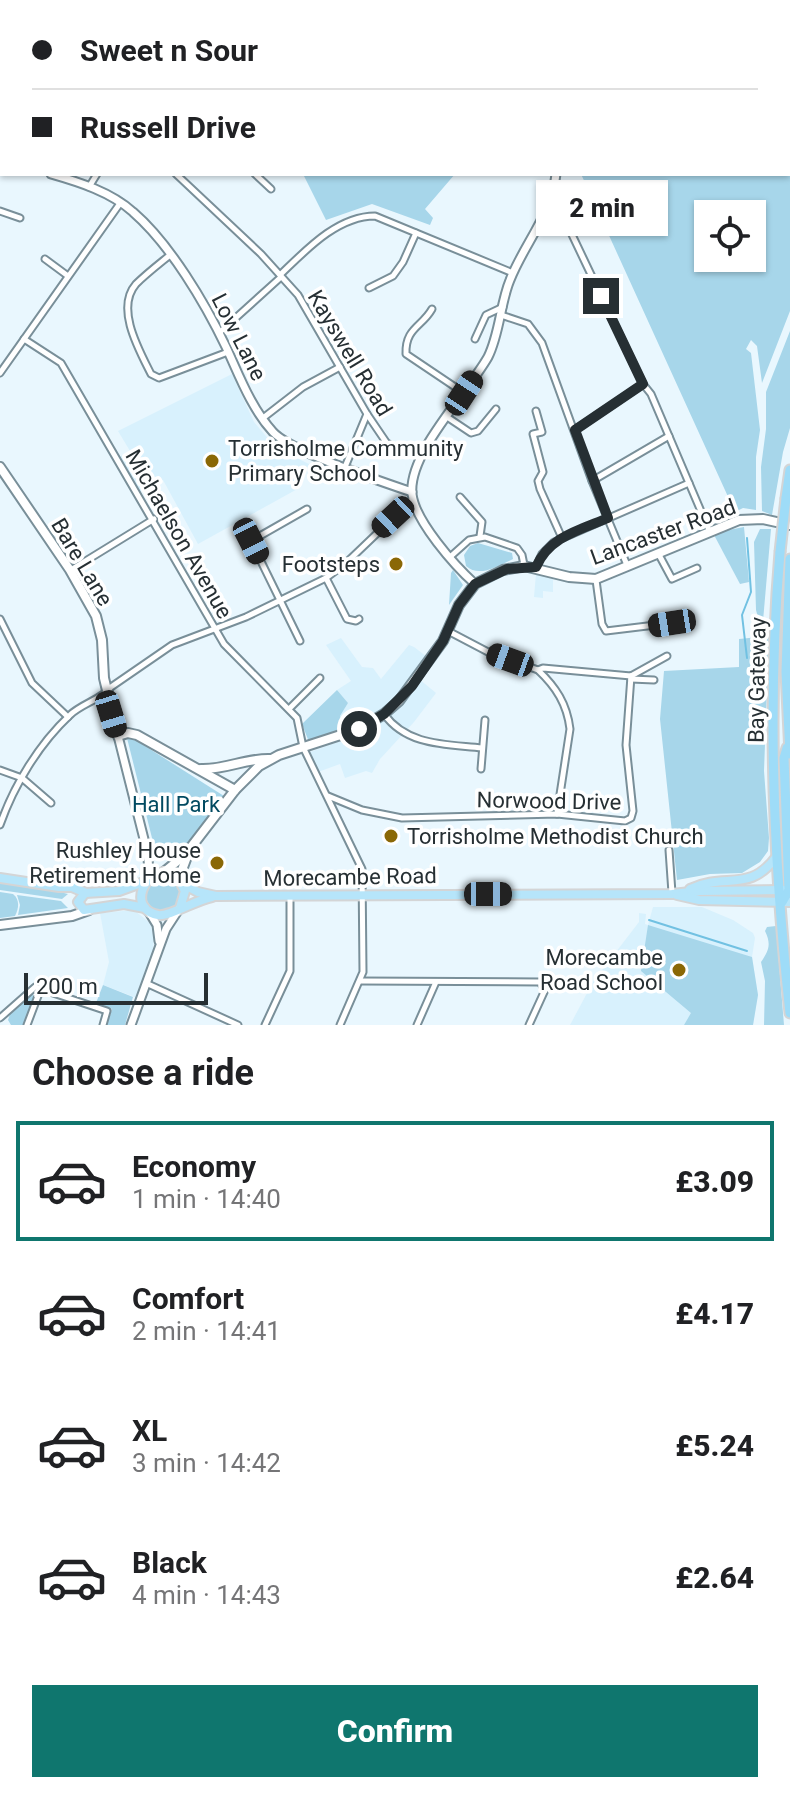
<!DOCTYPE html>
<html lang="en">
<head>
<meta charset="utf-8">
<style>
  body { margin:0; font-family:Roboto,sans-serif; background:#f2f2f2; color:#202124; height:100vh; display:flex; flex-direction:column; font-size:30px; white-space:nowrap }
  * { box-sizing:border-box; margin:0 }
  p { font-size:26px; color:#757577 }
  .icon { flex:none; width:44px; height:44px; fill:none; stroke:currentColor; stroke-width:2; stroke-linecap:round; stroke-linejoin:round }
  .map { position:relative; height:1025px; overflow:hidden }
  .panel { display:flex; flex-direction:column; background:#fff; flex:1 }
  .panel>* { flex:none }
  .banner { position:absolute; left:0px; top:0px; width:790px; height:176px; box-shadow:0 2px 6px #0004; display:grid; align-content:center; height:176px; padding:0 32px; background:#fff }
  .controls { position:absolute; left:694px; top:200px; display:grid; gap:16px }
  .controls a { display:grid; place-items:center; width:72px; height:72px; border-radius:0px; background:#fff; box-shadow:0 2px 6px #0004; font-size:40px }
  .scale { position:absolute; left:24px; bottom:20px; width:184px; box-sizing:border-box; padding-left:8px; border:4px solid #262f33; border-top:0; font-size:22px; line-height:28px; white-space:nowrap; color:#262f33; -webkit-text-stroke:6px #fff; paint-order:stroke }
  .end { position:absolute; width:36px; height:36px; margin:-18px; border:10px solid #262f33; background:#fff; box-shadow:0 0 0 4px #fff }
  .from { border-radius:50% }
  .bubble { position:absolute; height:56px; border-radius:0px; background:#fff; box-shadow:0 2px 6px #0004; font-size:26px; font-weight:800; line-height:56px; text-align:center }
  .car { position:absolute; width:24px; height:48px; margin:-24px -12px; border-radius:10px; box-shadow:0 0 6px 2px #0007; background:linear-gradient(#222 24%,#8ab4d8 0 40%,#222 0 76%,#8ab4d8 0 86%,#222 0) }
  .banner b { display:flex; align-items:center; gap:28px; height:76px; font-size:30px }
  .banner b+b { border-top:2px solid #e0e0e0 }
  .banner i { width:20px; height:20px; background:#202124 }
  ul { padding:0; list-style:none }
  li { display:flex; align-items:center; gap:24px; height:120px; margin:0 16px 12px; padding:0 16px; border:4px solid transparent; border-radius:0px }
  li div { flex:1 }
  li b { display:block; font-size:30px }
  li em { font-style:normal; font-weight:800 }
  li.active { border-color:#0f766e }
  li>.icon { width:72px; height:72px; stroke-width:1.5 }
  h2 { padding:0 32px; font-size:36px; line-height:96px }
  .button { display:flex; gap:16px; margin-top:auto; padding:16px 32px }
  .button a { flex:1; height:92px; border-radius:0px; background:#0f766e; color:#fff; font-size:32px; font-weight:800; line-height:92px; text-align:center }
  .map>svg:first-child { display:block }
  .built { fill:#d8f1fd }
  .green { fill:#a7d6ea; fill-rule:evenodd }
  .lines { fill:none; stroke-linecap:round; stroke-linejoin:round }
  .stream { stroke:#71c1e2; stroke-width:2 }
  .minor-casing { stroke:#798f99; stroke-width:9 }
  .tertiary-casing { stroke:#798f99; stroke-width:11 }
  .secondary-casing { stroke:#798f99; stroke-width:12 }
  .primary-casing { stroke:#d4d5d6; stroke-width:12 }
  .trunk-casing { stroke:#d4d5d6; stroke-width:13 }
  .minor { stroke:#fff; stroke-width:5 }
  .tertiary { stroke:#fff; stroke-width:7 }
  .secondary { stroke:#fff; stroke-width:8 }
  .primary { stroke:#b6e5fa; stroke-width:8 }
  .trunk { stroke:#9edcf8; stroke-width:9 }
  .trunk-bridge-casing { stroke:#d4d5d6; stroke-width:13; stroke-linecap:butt }
  .trunk-bridge { stroke:#9edcf8; stroke-width:9 }
  .route { stroke:#262f33; stroke-width:10 }
  .poi-dot { fill:#8a6806; stroke:#fff; stroke-width:3 }
  .labels { text-anchor:middle; dominant-baseline:central; stroke-width:7; stroke-linejoin:round; paint-order:stroke }
  .street-label { font-size:22px; fill:#262f33; stroke:#fff }
  .poi-label { font-size:22px; fill:#262f33; stroke:#fff; text-anchor:end }
  .park-label { font-size:22px; fill:#024a61; stroke:#fff }
</style>
</head>
<body>
<div class="map">
<svg width="790" height="1025" viewBox="0 0 790 1025">
  <rect width="100%" height="100%" fill="#e9f7fe"/>
  <g class="built">
    <polygon points="232,374 254,422 276,448 309,464 301,487 198,544 163,480 140,492 119,457 130,451 118,431"/>
    <polygon points="536,574 553,579 553,592 543,591 543,598 534,597"/>
    <polygon points="341,638 362,667 373,668 381,679 409,645 414,647 431,660 419,679 436,693 414,722 380,759 372,773 366,771 345,778 340,764 318,772 310,752 355,736 346,730 340,716 348,703 337,690 351,681 326,645"/>
    <polygon points="653,907 702,907 733,920 753,933 755,938 752,957 758,995 753,1025 570,1025 593,982 639,922 639,913 646,914 645,924 648,925"/>
    <polygon points="134,910 150,923 154,937 153,955 137,998 103,985 109,962 100,913"/>
  </g>
  <g class="green">
    <rect x="105" y="0" width="388" height="2"/>
    <path d="M503 0H790V311L762 383 757 346 751 340 746 349 751 353 760 430 756 457V510L743 508 735 512 581 174H788V2ZM708 214H752V258H708Z"/>
    <polygon points="303,174 455,174 425,209 433,218 430,225 372,204 326,220"/>
    <polygon points="790,331 790,428 783,452 772,515 762,511 761,467 766,429 766,392"/>
    <polygon points="744,527 749,582 740,584 713,533"/>
    <polygon points="760,529 771,529 763,621 759,621 756,610 754,542"/>
    <path d="M478 543 512 553 513 559C498 566 479 578 466 566L464 555 470 546Z"/>
    <polygon points="453,570 463,585 449,605 451,573"/>
    <polygon points="769,636 764,771 769,838 768,851 760,862 742,873 710,874 677,880 660,719 664,671 739,667 739,639"/>
    <polygon points="337,690 348,703 340,716 346,730 309,742 302,724"/>
    <polygon points="126,734 224,796 175,860 157,858"/>
    <circle cx="163" cy="895" r="17"/>
    <polygon points="0,883 60,892 68,894 62,899 0,890"/>
    <path d="M0 892 13 894C20 900 19 908 15 916L0 918Z"/>
    <polygon points="17,895 61,901 68,908 18,915 20,905"/>
    <polygon points="648,925 752,957 758,995 753,1025 684,1025 691,1013 641,971"/>
    <path d="M776 926 784 1025H764L765 981 761 962C768 952 772 945 765 931L767 927Z"/>
    <polygon points="103,985 133,997 125,1025 107,1025 112,1009 96,1003"/>
    <polygon points="33,993 35,994 24,1025 11,1025 8,1020 10,1014"/>
  </g>
  <g class="lines">
    <g class="stream">
      <polyline points="747,658 742,615 751,592 747,538"/>
      <polyline points="649,920 747,951"/>
    </g>
    <defs>
      <g id="minor">
        <polyline points="0,45 2,46"/>
        <polyline points="0,110 2,110"/>
        <polyline points="176,174 261,254 298,295 367,414 386,442 394,448"/>
        <polyline points="255,174 271,189"/>
        <polyline points="89,187 97,174"/>
        <polyline points="550,203 560,210 566,222 643,384 651,394 709,530"/>
        <polyline points="0,211 20,218"/>
        <path d="M170 255C159 264 146 274 136 284 115 308 139 350 151 374L159 378 228 352"/>
        <polyline points="45,259 68,276"/>
        <path d="M280 275C305 251 337 216 375 216L513 273"/>
        <polyline points="369,288 393,276 403,262 416,233"/>
        <path d="M432 309C422 327 405 328 406 354L464 393"/>
        <polyline points="501,315 528,324 542,343 592,481 627,565"/>
        <polyline points="219,333 281,277"/>
        <polyline points="24,339 61,363 224,644 297,718 303,747 362,869 363,972 340,1025"/>
        <polyline points="475,339 486,315 503,307"/>
        <polyline points="0,373 121,202"/>
        <polyline points="536,411 542,432 533,434 543,472 538,481 540,489 562,538"/>
        <polyline points="447,417 471,433 478,431 496,409"/>
        <polyline points="263,418 303,387 340,367"/>
        <polyline points="575,430 643,384"/>
        <polyline points="345,467 367,414"/>
        <polyline points="592,481 669,436"/>
        <polyline points="460,497 482,522 480,536"/>
        <polyline points="658,553 672,579 697,568"/>
        <polyline points="450,557 469,540 485,537 517,548 522,555 524,565"/>
        <polyline points="536,567 542,554 554,542 689,483"/>
        <polyline points="71,570 154,519"/>
        <polyline points="326,578 347,619 356,621 359,619"/>
        <polyline points="596,580 602,624 606,631 672,623"/>
        <polyline points="0,619 32,683 68,717"/>
        <polyline points="448,631 488,652 538,670 543,668 631,676"/>
        <polyline points="300,641 251,541 307,509"/>
        <path d="M538 670C556 687 567 704 570 729L557 814"/>
        <polyline points="631,676 667,656"/>
        <polyline points="631,679 654,680"/>
        <polyline points="289,709 320,678"/>
        <path d="M384 714C407 746 446 744 482 748"/>
        <polyline points="481,769 485,720"/>
        <polyline points="0,770 22,778 51,803"/>
        <polyline points="328,796 362,810 402,818 557,814 625,821 631,818 633,811 626,745 631,676"/>
        <path d="M0 825C14 785 39 744 70 715 81 704 104 698 111 687L172 645 246 617 326 578 345 564 413 499"/>
        <polyline points="669,850 672,893"/>
        <polyline points="360,981 540,982 545,990 529,1025"/>
        <polyline points="148,984 238,1025"/>
        <polyline points="0,1018 35,987 107,1011 103,1025"/>
        <polyline points="27,1025 41,988"/>
        <polyline points="265,1025 290,971 290,896"/>
        <polyline points="417,1025 436,982"/>
      </g>
      <g id="tertiary">
        <polyline points="70,0 70,2"/>
        <polyline points="499,0 499,2"/>
        <polyline points="0,161 2,161"/>
        <path d="M51 174C79 182 111 192 133 212 170 244 205 303 226 347 239 375 251 408 273 432 291 452 383 482 412 492"/>
        <path d="M475 584C455 566 415 521 412 494 408 453 467 394 488 357 500 333 500 304 510 280 524 244 552 214 556 174"/>
        <polyline points="118,736 147,851 149,869 147,879"/>
        <polyline points="149,912 157,925 159,941"/>
        <polyline points="131,1025 166,929 179,909"/>
      </g>
      <g id="secondary">
        <polyline points="0,467 70,570 96,616 102,640 104,678 118,736 128,733 137,735 235,790"/>
        <path d="M201 769C225 770 246 758 270 759"/>
        <polyline points="164,872 185,855 235,790 259,766 279,755 359,729 384,714 399,701 443,641 459,605 475,584 503,570 524,566 569,577 596,579 739,520 763,519 790,525"/>
        <polyline points="182,883 182,870 188,854"/>
        <polyline points="0,925 72,916 89,910"/>
      </g>
      <g id="primary">
        <polyline points="0,878 59,887 72,887 86,893"/>
        <polyline points="144,882 119,891 85,893 78,902 84,910 124,904 145,908"/>
        <polyline points="183,884 198,892 216,896 672,894 700,891 783,890"/>
        <path d="M690 889C726 872 749 894 777 856"/>
        <polyline points="677,895 699,900 790,902"/>
        <path d="M180 908 185 891 178 878 164 872C139 877 131 910 158 915 169 917 196 900 212 897"/>
      </g>
      <g id="trunk">
        <polyline points="786,498 790,470"/>
        <path d="M780 552C767 706 773 860 790 1013"/>
        <polyline points="790,559 786,672 790,754"/>
        <polyline points="782,902 789,890 784,758 787,748"/>
      </g>
    </defs>
    <use href="#minor" class="minor-casing"/>
    <use href="#tertiary" class="tertiary-casing"/>
    <use href="#secondary" class="secondary-casing"/>
    <use href="#primary" class="primary-casing"/>
    <use href="#trunk" class="trunk-casing"/>
    <use href="#minor" class="minor"/>
    <use href="#tertiary" class="tertiary"/>
    <use href="#secondary" class="secondary"/>
    <use href="#primary" class="primary"/>
    <use href="#trunk" class="trunk"/>
    <defs>
      <polyline id="trunk-bridge" points="780,552 786,498"/>
    </defs>
    <use href="#trunk-bridge" class="trunk-bridge-casing"/>
    <use href="#trunk-bridge" class="trunk-bridge"/>
  </g>
  <g class="lines">
    <path class="route" d="M359 729 384 714 412 686 443 641 459 605 475 584 507 569 536 567C549 537 579 530 608 518L575 430 643 384 601 296"/>
  </g>
  <g class="poi-dot">
    <circle cx="212" cy="461" r="8"/>
    <circle cx="396" cy="564" r="8"/>
    <circle cx="391" cy="836" r="8"/>
    <circle cx="217" cy="863" r="8"/>
    <circle cx="679" cy="970" r="8"/>
  </g>
  <g class="labels">
    <g class="street-label">
      <text transform="translate(239 337) rotate(63)">Low Lane</text>
      <text transform="translate(350 353) rotate(59)">Kayswell Road</text>
      <text transform="translate(663 532) rotate(-20)">Lancaster Road</text>
      <text transform="translate(179 534) rotate(60)">Michaelson Avenue</text>
      <text transform="translate(82 562) rotate(59)">Bare Lane</text>
      <text transform="translate(757 680) rotate(-89)">Bay Gateway</text>
      <text transform="translate(549 801) rotate(1)">Norwood Drive</text>
      <text transform="translate(350 877) rotate(-1)">Morecambe Road</text>
    </g>
    <g class="poi-label">
      <text x="228" y="448" text-anchor="start">Torrisholme Community<tspan x="228" dy="25">Primary School</tspan></text>
      <text x="380" y="564">Footsteps</text>
      <text x="407" y="836" text-anchor="start">Torrisholme Methodist Church</text>
      <text x="201" y="850">Rushley House<tspan x="201" dy="25">Retirement Home</tspan></text>
      <text x="663" y="957">Morecambe<tspan x="663" dy="25">Road School</tspan></text>
    </g>
    <g class="park-label">
      <text x="176" y="804">Hall Park</text>
    </g>
  </g>
</svg>
<div class="controls">
<a><svg class="icon" aria-label="locate" viewBox="0 0 24 24"><circle cx="12" cy="12" r="6"/><path d="M12 2v4M12 18v4M2 12h4M18 12h4"/></svg></a>
</div>
<div class="scale">200 m</div>
<i class="end from" style="left:359px;top:729px"></i>
<i class="end" style="left:601px;top:296px"></i>
<div class="bubble" style="left:536px;top:180px;width:132px">2 min</div>
<i class="car" style="left:464px;top:393px;rotate:33deg"></i>
<i class="car" style="left:393px;top:517px;rotate:227deg"></i>
<i class="car" style="left:251px;top:541px;rotate:153deg"></i>
<i class="car" style="left:672px;top:623px;rotate:261deg"></i>
<i class="car" style="left:510px;top:660px;rotate:290deg"></i>
<i class="car" style="left:111px;top:714px;rotate:163deg"></i>
<i class="car" style="left:488px;top:894px;rotate:90deg"></i>
<div class="banner">
<b><i class="from"></i>Sweet n Sour</b>
<b><i></i>Russell Drive</b>
</div>
</div>
<section class="panel">
<h2>Choose a ride</h2>
<ul>
<li class="active"><svg class="icon" aria-label="car" viewBox="0 0 24 24"><path d="M5 17H2v-5l4-1 3-4h7l3 4 3 1v5h-3M9 17h6M6 11h13"/><circle cx="7" cy="17" r="2"/><circle cx="17" cy="17" r="2"/></svg><div><b>Economy</b><p>1 min · 14:40</p></div><em>£3.09</em></li>
<li><svg class="icon" aria-label="car" viewBox="0 0 24 24"><path d="M5 17H2v-5l4-1 3-4h7l3 4 3 1v5h-3M9 17h6M6 11h13"/><circle cx="7" cy="17" r="2"/><circle cx="17" cy="17" r="2"/></svg><div><b>Comfort</b><p>2 min · 14:41</p></div><em>£4.17</em></li>
<li><svg class="icon" aria-label="car" viewBox="0 0 24 24"><path d="M5 17H2v-5l4-1 3-4h7l3 4 3 1v5h-3M9 17h6M6 11h13"/><circle cx="7" cy="17" r="2"/><circle cx="17" cy="17" r="2"/></svg><div><b>XL</b><p>3 min · 14:42</p></div><em>£5.24</em></li>
<li><svg class="icon" aria-label="car" viewBox="0 0 24 24"><path d="M5 17H2v-5l4-1 3-4h7l3 4 3 1v5h-3M9 17h6M6 11h13"/><circle cx="7" cy="17" r="2"/><circle cx="17" cy="17" r="2"/></svg><div><b>Black</b><p>4 min · 14:43</p></div><em>£2.64</em></li>
</ul>
<div class="button"><a>Confirm</a></div>
</section>
</body>
</html>
